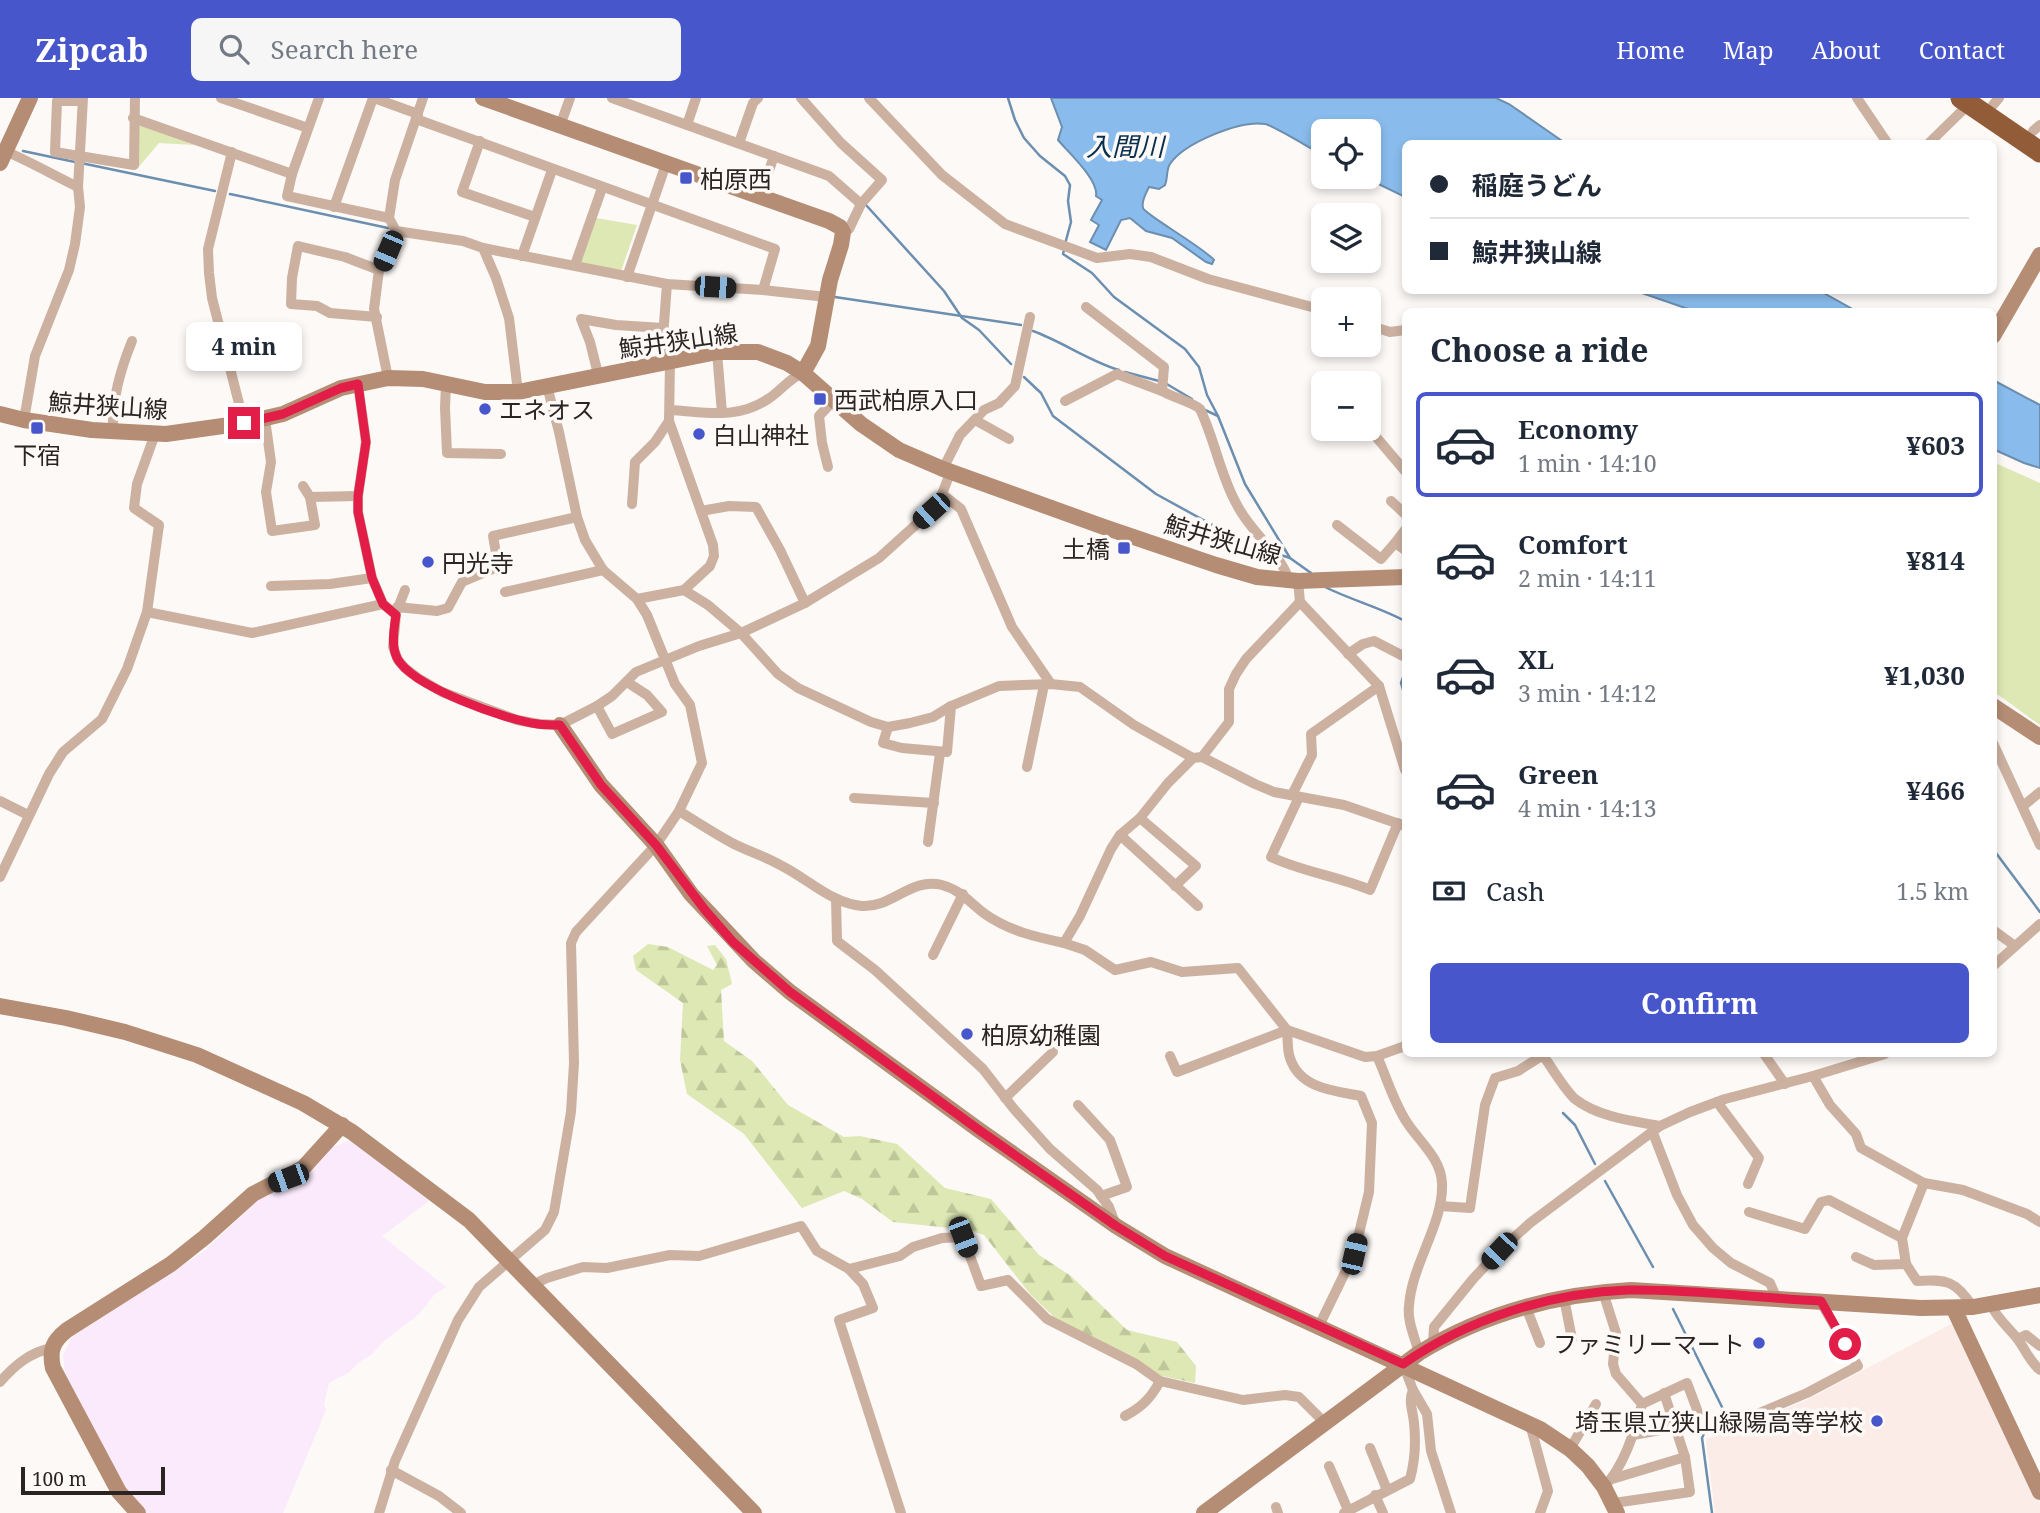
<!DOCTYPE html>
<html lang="en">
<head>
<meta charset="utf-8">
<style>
  body { margin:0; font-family:"Noto Serif","Noto Sans JP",serif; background:#f6f6f7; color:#1f2937; height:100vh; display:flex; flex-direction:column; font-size:26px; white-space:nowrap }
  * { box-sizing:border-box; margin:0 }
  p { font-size:23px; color:#747a83 }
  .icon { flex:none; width:38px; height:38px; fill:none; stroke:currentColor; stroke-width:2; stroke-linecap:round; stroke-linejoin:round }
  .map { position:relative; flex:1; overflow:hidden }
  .panel { position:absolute; left:1402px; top:210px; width:595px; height:749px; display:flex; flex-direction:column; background:#fff; border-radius:10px; box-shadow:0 4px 10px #0003 }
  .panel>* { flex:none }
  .guide { position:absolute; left:1402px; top:42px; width:595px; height:154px; border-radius:10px; box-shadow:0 4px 10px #0003; display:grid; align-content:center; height:154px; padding:0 28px; background:#fff }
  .tools { position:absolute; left:1311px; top:21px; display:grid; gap:14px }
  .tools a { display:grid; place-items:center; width:70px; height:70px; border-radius:10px; background:#fff; box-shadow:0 4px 10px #0003; font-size:35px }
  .scale { position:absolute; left:21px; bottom:18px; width:144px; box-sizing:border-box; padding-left:7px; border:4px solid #2a2422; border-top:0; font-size:19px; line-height:24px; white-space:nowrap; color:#2a2422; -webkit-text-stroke:5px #fcf9f7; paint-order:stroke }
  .end { position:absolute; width:32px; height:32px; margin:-16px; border:9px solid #e11d48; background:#fff; box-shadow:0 0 0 4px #fff }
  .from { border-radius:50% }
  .bubble { position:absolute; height:49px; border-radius:10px; background:#fff; box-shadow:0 4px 10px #0003; font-size:23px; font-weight:700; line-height:49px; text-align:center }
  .car { position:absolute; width:21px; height:42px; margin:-21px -10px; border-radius:9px; box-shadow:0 0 5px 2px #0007; background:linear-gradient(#222 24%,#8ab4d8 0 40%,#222 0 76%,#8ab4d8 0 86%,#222 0) }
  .guide b { display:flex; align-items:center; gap:24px; height:66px; font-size:26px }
  .guide b+b { border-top:2px solid #e0e1e3 }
  .guide i { width:18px; height:18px; background:#1f2937 }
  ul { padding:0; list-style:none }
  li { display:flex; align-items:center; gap:21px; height:105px; margin:0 14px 10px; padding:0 14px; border:4px solid transparent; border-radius:10px }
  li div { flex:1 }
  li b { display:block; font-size:26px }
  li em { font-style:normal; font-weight:700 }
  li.selected { border-color:#4856cb }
  li>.icon { width:63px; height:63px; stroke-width:1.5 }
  h2 { padding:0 28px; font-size:32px; line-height:84px }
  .pay { display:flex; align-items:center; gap:18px; height:77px; padding:0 28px; font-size:26px }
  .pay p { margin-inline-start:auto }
  .button { display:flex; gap:14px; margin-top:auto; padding:14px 28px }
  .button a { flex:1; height:80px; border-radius:10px; background:#4856cb; color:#fff; font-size:28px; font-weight:700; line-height:80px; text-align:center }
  header { display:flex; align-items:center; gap:42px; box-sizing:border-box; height:98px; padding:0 35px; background:#4856cb; color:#fff }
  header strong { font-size:33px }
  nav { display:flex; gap:38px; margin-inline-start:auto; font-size:24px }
  .search { width:490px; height:63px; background:#f6f6f7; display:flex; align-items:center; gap:18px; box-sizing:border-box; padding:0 24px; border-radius:10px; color:#747a83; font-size:26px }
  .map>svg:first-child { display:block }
  .industrial { fill:#faeafc }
  .education { fill:#fbece7 }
  .forest { fill:url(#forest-firs) }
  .green { fill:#dee8b4 }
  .water { fill:#89bcec; stroke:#6c8eaf; stroke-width:2 }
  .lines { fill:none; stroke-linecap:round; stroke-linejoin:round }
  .stream { stroke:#6c8eaf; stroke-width:2.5 }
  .street { stroke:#ccb1a0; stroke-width:10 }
  .secondary { stroke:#b48d74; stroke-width:16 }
  .highway { stroke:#925c38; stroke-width:21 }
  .route { stroke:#e11d48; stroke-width:9 }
  .poi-dot { fill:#4856cb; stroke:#fcf9f7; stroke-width:2.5 }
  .labels { text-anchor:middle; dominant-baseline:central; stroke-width:7; stroke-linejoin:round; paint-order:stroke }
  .poi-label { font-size:24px; fill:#2a2422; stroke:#fcf9f7; text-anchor:start }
  .street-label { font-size:24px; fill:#2a2422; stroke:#fcf9f7 }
  .water-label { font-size:26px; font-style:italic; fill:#072e4d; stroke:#fcf9f7 }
</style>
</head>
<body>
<header>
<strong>Zipcab</strong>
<div class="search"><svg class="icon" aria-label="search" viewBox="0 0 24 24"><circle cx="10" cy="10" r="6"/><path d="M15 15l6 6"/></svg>Search here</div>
<nav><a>Home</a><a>Map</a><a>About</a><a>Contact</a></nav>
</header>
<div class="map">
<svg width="2040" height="1415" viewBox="0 0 2040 1415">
  <defs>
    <pattern id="forest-firs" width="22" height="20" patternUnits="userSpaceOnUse" patternTransform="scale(1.75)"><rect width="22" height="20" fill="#dee8b4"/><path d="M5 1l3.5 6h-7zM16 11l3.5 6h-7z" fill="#bfc79a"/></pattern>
  </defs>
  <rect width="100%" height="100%" fill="#fcf9f7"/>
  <polygon class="industrial" points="354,1041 429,1103 382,1138 446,1189 435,1196 419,1216 384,1243 370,1258 362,1262 348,1275 329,1285 324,1306 326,1312 283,1415 144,1415 122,1391 66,1282 63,1257 72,1239 203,1154 263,1097 297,1084 323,1061 332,1049"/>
  <polygon class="education" points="1953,1225 2040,1406 2040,1415 1715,1415 1706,1341 1803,1304"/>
  <polygon class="forest" points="648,846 668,849 713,872 717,867 707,848 715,847 726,861 732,886 721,892 724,943 752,963 788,1007 844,1039 860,1038 897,1046 945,1090 991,1101 1039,1157 1071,1178 1127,1232 1177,1244 1196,1268 1195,1285 1162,1278 1054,1219 1030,1196 984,1137 969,1132 893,1124 862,1101 844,1093 802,1110 744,1036 687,996 680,962 683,905 636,872 633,858"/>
  <g class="green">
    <polygon points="142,27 194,47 159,45 137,71 138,30"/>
    <polygon points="596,120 637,127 621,173 580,165"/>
    <polygon points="1993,364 2040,385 2040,627 1993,593"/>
  </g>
  <g class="water">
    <path d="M1051 0H1496L1509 6 1565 45 1405 46V99L1364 79H1368V33H1323V57C1311 51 1275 28 1265 26 1240 22 1184 45 1170 66 1166 72 1168 80 1165 87L1159 91 1149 89C1146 95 1141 103 1143 110 1144 116 1203 149 1214 162L1212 166 1206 164 1172 140 1146 133 1130 120 1121 122 1106 152 1090 144 1099 127 1091 122 1102 102 1096 98C1099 82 1068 54 1058 42L1062 29Z"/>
    <polygon points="1636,193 1820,193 1856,213 1694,213"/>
    <polygon points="1993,282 2040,307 2040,370 2024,365 1993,351"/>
  </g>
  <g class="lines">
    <g class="stream">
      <polyline points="1008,0 1015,22 1024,40 1040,58 1065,78 1070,87 1068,103 1071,124 1065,146"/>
      <polyline points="23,53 75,64"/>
      <polyline points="81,65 215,93"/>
      <polyline points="230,96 388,130"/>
      <polyline points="866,107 944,193 962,220 979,232 1011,266"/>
      <polyline points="1064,152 1063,156 1092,175 1114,199 1185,251 1199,269 1207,297 1218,318 1245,386 1290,460"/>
      <polyline points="835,199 1021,227"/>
      <path d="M1033 233C1063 244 1089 263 1119 272"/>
      <polyline points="1125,274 1159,283"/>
      <polyline points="1024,279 1041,295 1053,318 1156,396 1247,446 1264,452"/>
      <polyline points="1165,285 1192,301"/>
      <polyline points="1205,312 1218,318"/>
      <polyline points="1278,456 1290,460 1311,475"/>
      <path d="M1325 489C1351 502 1379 509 1405 523"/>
      <polyline points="1405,574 1401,585 1405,598"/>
      <polyline points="1993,751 2040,814"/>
      <polyline points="1563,1015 1575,1027 1595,1066"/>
      <polyline points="1605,1083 1653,1169"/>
      <polyline points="1673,1211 1729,1323"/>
      <polyline points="1712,1415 1702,1340 1705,1333 1722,1327"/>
    </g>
    <g class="street">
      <polyline points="221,0 308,30"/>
      <polyline points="319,0 292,76 287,98 389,120"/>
      <polyline points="374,0 418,16"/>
      <polyline points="612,0 829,78 861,106"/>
      <polyline points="801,0 841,45 882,82 861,106 849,131 843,134"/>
      <polyline points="869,0 942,77 1005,126 1097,160 1130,156 1151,159 1208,181 1323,212"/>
      <polyline points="1857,0 1888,46"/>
      <polyline points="82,3 57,3 55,54 134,67 135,0"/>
      <polyline points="1993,7 1999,0"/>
      <polyline points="133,20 292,76"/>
      <polyline points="416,21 775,151 763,192 667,186 483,150"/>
      <polyline points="687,27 696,0"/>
      <polyline points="560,28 570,0"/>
      <polyline points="2033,33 2040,27"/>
      <polyline points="480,43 462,94 535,119"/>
      <polyline points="739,45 753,5 758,0"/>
      <polyline points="1928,46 1969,6"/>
      <path d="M5 53C31 64 53 77 78 89"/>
      <polyline points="232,54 208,151 209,175 212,200 244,325"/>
      <polyline points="760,99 774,58"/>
      <polyline points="334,109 373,0"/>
      <polyline points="396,133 463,143 483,150 496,180 509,220 518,294"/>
      <polyline points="522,158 552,72"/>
      <polyline points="575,167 602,90"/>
      <polyline points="627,179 666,66"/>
      <polyline points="763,192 826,199"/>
      <path d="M1086 209 1164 269 1162 293C1172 299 1194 305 1200 311 1215 342 1220 377 1237 407 1251 435 1279 453 1289 482"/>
      <polyline points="377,219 330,215 317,208 291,206 292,180 298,148 345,159 379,172"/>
      <polyline points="1368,227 1390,234 1405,232"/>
      <polyline points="717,254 722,315"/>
      <polyline points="661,265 667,186"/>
      <polyline points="598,276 590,244 581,221 616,227 663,230"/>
      <polyline points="388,280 374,211 379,172 396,133 389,120 395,82 423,0"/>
      <polyline points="358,286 366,344 358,398 358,414 372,480 383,506 396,517 393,549 398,562 405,570 418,580 442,594 517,622 539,626 560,627 597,608 612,598 636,574 699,548 741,535 805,505 879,460 931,413 942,396 951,373"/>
      <polyline points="446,286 445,310 447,355 501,356"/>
      <polyline points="1065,303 1117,276 1162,293"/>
      <path d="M670 312C706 314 736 322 768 301 781 293 789 280 803 275"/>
      <polyline points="265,321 271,364 266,394 272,433 315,427 310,399 303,388"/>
      <polyline points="24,322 35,258 69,172 75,146 80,109 78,89 83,0"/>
      <polyline points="975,322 1009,341"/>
      <path d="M113 333C112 301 120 273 132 243"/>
      <polyline points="1377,340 1405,373"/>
      <polyline points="828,369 822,345 819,318 833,303"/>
      <polyline points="943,371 960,337 984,312 999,305 1015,288 1030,219"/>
      <polyline points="942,396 961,411 1012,529 1051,586"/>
      <polyline points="310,399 358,398"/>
      <polyline points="1391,403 1405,416"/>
      <polyline points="632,406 635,364 655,344 669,323"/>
      <polyline points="701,413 729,408 756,409 780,452 805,505"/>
      <polyline points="1337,427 1381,461 1395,445"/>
      <polyline points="1405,432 1395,445 1405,452"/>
      <polyline points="1298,483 1300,504 1379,588 1405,672"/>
      <polyline points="271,488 330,486 372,480"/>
      <polyline points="684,492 708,507 741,535 778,576 798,590 871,624 888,629 910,625 933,619 951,608 999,588 1051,586 1080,589 1134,627 1193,660"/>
      <polyline points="505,494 603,472"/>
      <polyline points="637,501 684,492 710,468 714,458 713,447 669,323 670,263"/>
      <polyline points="397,509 437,513 448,510 462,484 495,470 496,455 493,438 577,419"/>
      <polyline points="147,514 252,535 383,506"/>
      <polyline points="396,515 405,492"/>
      <polyline points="1348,556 1363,546 1374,543 1405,559"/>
      <polyline points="597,608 612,636 662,614 647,597 627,584"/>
      <polyline points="888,629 883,645 902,650 947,654 951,608"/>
      <polyline points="1993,645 2040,747"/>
      <polyline points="1202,659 1255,686 1274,694 1344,707 1405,728"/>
      <polyline points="1027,669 1044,587"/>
      <polyline points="1292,697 1312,657 1311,636 1379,588"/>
      <path d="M1299 699 1271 759C1303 774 1337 778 1370 792L1398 725"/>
      <polyline points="854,700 934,705"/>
      <polyline points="0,703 28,717"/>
      <polyline points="2023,708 2040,694"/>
      <path d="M679 713C697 724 715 736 734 746 750 754 767 759 782 768 808 781 833 806 862 808 892 810 911 779 942 787 961 792 970 805 985 816 1009 833 1036 839 1064 845L1080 818 1111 751 1120 737 1140 720 1168 685 1193 660 1202 659 1229 624V591L1236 576 1246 561 1300 504"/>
      <polyline points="1140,720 1196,768 1175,788"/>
      <polyline points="1120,737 1198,808"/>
      <polyline points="928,744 940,655"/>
      <polyline points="0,779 49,676 63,654 102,621 127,571 147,514 159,427 134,410 137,386 155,336"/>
      <polyline points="836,801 837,843 875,872 983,971 1014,1011 1050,1051 1097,1092 1109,1109 1115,1125"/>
      <polyline points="1993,832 2015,848"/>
      <polyline points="1064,845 1085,852 1115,872 1151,864 1182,874 1238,870 1287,932 1365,959 1377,958 1405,948"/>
      <polyline points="933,857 963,796"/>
      <polyline points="1993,868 2040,826"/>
      <path d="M1542 956C1551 968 1564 991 1575 1001 1598 1019 1633 1023 1660 1028"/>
      <polyline points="1764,956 1785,986"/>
      <path d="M1170 958 1177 974 1287 932C1288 941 1287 952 1290 960 1300 991 1335 993 1361 998L1372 1025 1369 1094 1354 1156 1319 1228"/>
      <path d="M1377 958C1387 980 1394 1006 1408 1026 1420 1044 1441 1061 1442 1085 1444 1125 1412 1165 1409 1208 1407 1223 1415 1240 1419 1255"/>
      <polyline points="1813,978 1830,1007 1856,1036 1861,1050 1924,1085 1963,1092 2027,1116 2040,1124"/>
      <polyline points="1005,1000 1053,954"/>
      <polyline points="1717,1004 1759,1060 1748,1086"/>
      <polyline points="1078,1007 1110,1042 1127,1089 1101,1098"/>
      <polyline points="1653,1035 1677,1097 1693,1127 1713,1150 1731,1165 1770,1185 1777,1201"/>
      <polyline points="1440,1108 1470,1110 1485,1007 1495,980 1518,973 1543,957"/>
      <polyline points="1749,1114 1805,1131 1821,1104 1829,1102 1902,1140"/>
      <polyline points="1856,1159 1874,1167 1906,1166 1902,1140 1924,1085"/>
      <path d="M1906 1166 1917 1183C1947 1181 1956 1183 1973 1209"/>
      <polyline points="532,1187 547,1180 583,1169 607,1170 670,1157 699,1158 801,1128 817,1153 849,1171"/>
      <path d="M1603 1194 1616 1235 1613 1266 1616 1276 1642 1306C1634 1334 1625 1367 1604 1389"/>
      <polyline points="1564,1200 1572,1241"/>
      <path d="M1991 1207C1997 1220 2007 1228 2016 1239 2025 1250 2029 1263 2040 1272"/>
      <polyline points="1526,1209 1540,1245"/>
      <polyline points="2018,1241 2026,1237 2040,1248"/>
      <polyline points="1433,1246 1434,1229 1473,1181 1499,1153 1530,1125 1660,1028 1690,1014 1725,1001 1813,978 1885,956"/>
      <polyline points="1403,1266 1413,1292 1427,1316 1431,1353 1451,1415"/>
      <path d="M0 1284C14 1268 30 1254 52 1250"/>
      <polyline points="1642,1306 1687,1285 1699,1317"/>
      <path d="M1125 1318C1142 1309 1151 1300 1160 1283L1243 1302 1285 1297 1299 1299 1325 1325"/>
      <polyline points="1530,1326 1548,1393 1540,1415"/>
      <polyline points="1726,1329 1807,1295 1858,1268 1820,1203"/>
      <polyline points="1633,1337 1677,1329"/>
      <polyline points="1370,1350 1387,1392"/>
      <polyline points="1570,1351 1596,1306"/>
      <polyline points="1329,1368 1348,1412"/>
      <polyline points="391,1372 439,1398 461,1415"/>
      <polyline points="1612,1381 1685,1359"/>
      <polyline points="1375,1397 1383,1415"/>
      <polyline points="1614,1405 1690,1394 1685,1359 1664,1295"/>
      <polyline points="1276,1409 1278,1415"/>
      <polyline points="379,1415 395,1363 458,1222 479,1189 545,1132 554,1114 571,1014 574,965 571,845 576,834 656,747 679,713 702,665 690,607 675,586 647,517 637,501 603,472 585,442 577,419 559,334 547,288"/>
      <polyline points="901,1415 839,1222 873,1210 863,1186 849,1171 900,1158 913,1149 942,1140 963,1139 981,1188 1008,1182 1047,1221 1136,1266 1160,1283"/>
      <path d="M1344 1415 1410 1381C1415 1363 1416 1344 1414 1325 1413 1313 1408 1303 1413 1292"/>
    </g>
    <g class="secondary">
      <polyline points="483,0 829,123 840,129 843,134 841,147 830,182 818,248 803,275"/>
      <polyline points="0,65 30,0"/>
      <polyline points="1993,238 2040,157"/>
      <polyline points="0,316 24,322 92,332 166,336 244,325 283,316 341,290 388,280 423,281 485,294 518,294 717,254 758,254 787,265 803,275 861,326 899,352 943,371 1104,429 1216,467 1257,479 1298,483 1405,479"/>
      <polyline points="1993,608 2040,639"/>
      <polyline points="560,627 601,687 656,747 691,796 754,863 790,894 979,1032 1116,1128 1165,1158 1540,1331 1570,1351 1588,1368 1604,1389 1617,1415"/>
      <polyline points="0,908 66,920 125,934 197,957 303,1005 352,1034 469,1122 754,1415"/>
      <polyline points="1954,1211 2040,1394"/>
      <path d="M138 1415 119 1394 53 1270C49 1252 53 1243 67 1232L171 1166 205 1139 253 1096 303 1070 342 1027"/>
      <path d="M1204 1415 1419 1255C1483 1216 1556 1196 1631 1192L1921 1210 1973 1209 2040 1197"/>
    </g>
    <polyline class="highway" points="1961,0 2040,54"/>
  </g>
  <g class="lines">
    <path class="route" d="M244 325 283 316 341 290 358 286 366 344 358 398V414L372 480 383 506 396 517C394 531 391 547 397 560 412 589 506 622 538 626 545 627 553 627 560 627L601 687 656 747 705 812 733 844 790 894 979 1032 1116 1128 1165 1158 1403 1266C1468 1221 1549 1195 1628 1192 1692 1191 1757 1200 1821 1203L1845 1246"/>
  </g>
  <g class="poi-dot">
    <rect x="679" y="73" width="14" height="14" rx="3.5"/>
    <rect x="813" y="294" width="14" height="14" rx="3.5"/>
    <circle cx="485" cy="311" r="7"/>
    <rect x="30" y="323" width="14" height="14" rx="3.5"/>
    <circle cx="699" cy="336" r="7"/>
    <rect x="1117" y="443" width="14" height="14" rx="3.5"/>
    <circle cx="428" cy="464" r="7"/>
    <circle cx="967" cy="936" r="7"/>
    <circle cx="1759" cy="1245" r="7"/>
    <circle cx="1877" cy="1323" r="7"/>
  </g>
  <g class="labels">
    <g class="poi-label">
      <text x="700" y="80">柏原西</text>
      <text x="834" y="301">西武柏原入口</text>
      <text x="499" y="311">エネオス</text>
      <text x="713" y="336">白山神社</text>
      <text x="37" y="356" text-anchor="middle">下宿</text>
      <text x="1110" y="450" text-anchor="end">土橋</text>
      <text x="442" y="464">円光寺</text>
      <text x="981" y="936">柏原幼稚園</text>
      <text x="1745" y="1245" text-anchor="end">ファミリーマート</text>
      <text x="1863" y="1323" text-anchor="end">埼玉県立狭山緑陽高等学校</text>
    </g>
    <g class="street-label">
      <text transform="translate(678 242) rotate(-8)">鯨井狭山線</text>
      <text transform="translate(108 307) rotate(4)">鯨井狭山線</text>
      <text transform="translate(1223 441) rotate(16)">鯨井狭山線</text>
    </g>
    <g class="water-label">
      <text x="1125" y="48">入間川</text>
    </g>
  </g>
</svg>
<div class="tools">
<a><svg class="icon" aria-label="locate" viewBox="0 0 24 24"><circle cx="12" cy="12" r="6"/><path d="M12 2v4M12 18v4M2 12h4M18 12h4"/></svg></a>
<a><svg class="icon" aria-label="layers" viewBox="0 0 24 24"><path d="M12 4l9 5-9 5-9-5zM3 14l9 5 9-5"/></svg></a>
<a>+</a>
<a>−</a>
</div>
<div class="scale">100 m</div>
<i class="end from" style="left:1845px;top:1246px"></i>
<i class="end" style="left:244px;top:325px"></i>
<div class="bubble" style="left:186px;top:224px;width:116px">4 min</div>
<i class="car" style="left:388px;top:153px;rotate:203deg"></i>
<i class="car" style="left:715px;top:189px;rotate:94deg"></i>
<i class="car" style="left:931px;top:413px;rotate:228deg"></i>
<i class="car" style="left:288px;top:1080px;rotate:250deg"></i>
<i class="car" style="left:963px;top:1139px;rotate:159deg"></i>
<i class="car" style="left:1499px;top:1153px;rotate:223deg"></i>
<i class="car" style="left:1354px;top:1156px;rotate:13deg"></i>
<div class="guide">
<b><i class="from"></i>稲庭うどん</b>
<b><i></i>鯨井狭山線</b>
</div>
<section class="panel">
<h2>Choose a ride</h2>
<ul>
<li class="selected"><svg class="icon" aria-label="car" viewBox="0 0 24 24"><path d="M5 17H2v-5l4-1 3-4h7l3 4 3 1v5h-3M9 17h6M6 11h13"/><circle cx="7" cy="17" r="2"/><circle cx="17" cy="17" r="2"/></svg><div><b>Economy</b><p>1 min · 14:10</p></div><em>¥603</em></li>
<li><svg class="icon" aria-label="car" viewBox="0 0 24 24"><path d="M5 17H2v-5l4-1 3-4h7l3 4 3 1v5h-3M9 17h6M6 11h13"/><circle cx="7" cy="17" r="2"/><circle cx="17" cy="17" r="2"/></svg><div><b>Comfort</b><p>2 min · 14:11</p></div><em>¥814</em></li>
<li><svg class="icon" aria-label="car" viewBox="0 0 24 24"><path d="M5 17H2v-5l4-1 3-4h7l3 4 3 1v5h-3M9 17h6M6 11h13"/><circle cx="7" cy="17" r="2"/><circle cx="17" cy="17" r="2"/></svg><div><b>XL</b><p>3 min · 14:12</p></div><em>¥1,030</em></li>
<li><svg class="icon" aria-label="car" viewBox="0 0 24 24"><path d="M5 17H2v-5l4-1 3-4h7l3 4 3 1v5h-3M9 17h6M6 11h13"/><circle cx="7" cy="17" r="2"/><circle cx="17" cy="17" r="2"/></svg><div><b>Green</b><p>4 min · 14:13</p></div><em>¥466</em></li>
</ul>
<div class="pay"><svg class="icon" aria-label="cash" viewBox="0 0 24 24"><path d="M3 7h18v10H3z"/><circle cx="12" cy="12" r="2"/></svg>Cash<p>1.5 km</p></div>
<div class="button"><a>Confirm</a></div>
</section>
</div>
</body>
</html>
